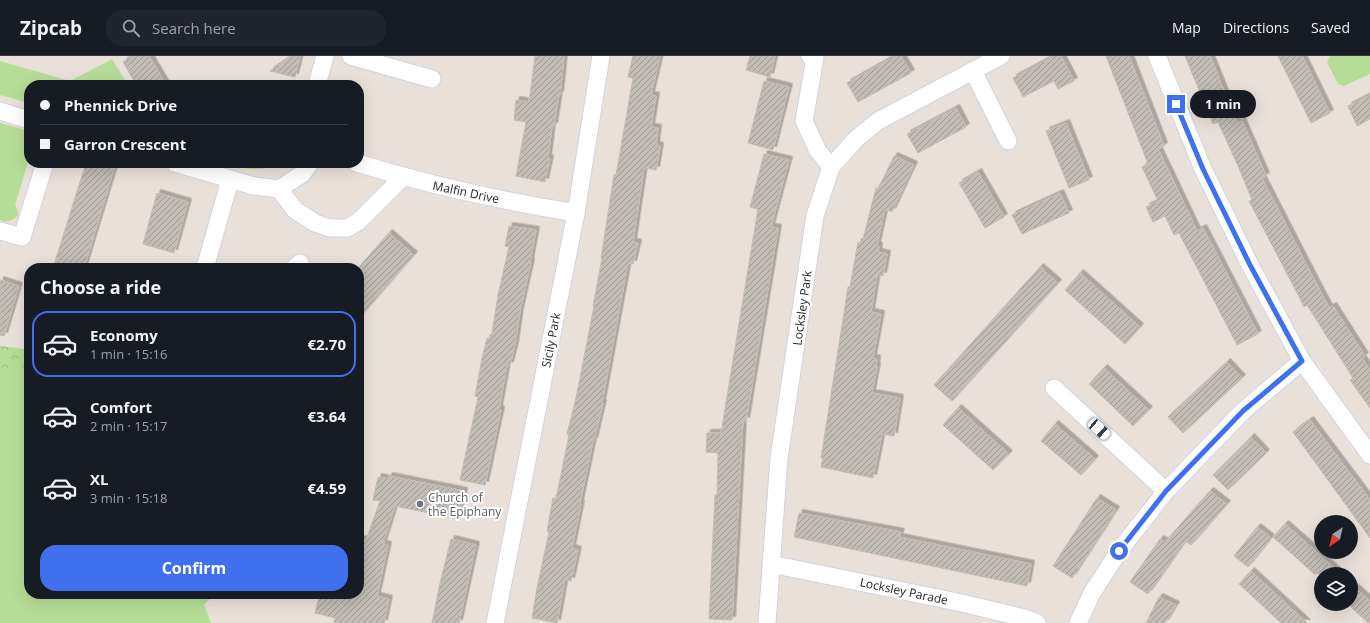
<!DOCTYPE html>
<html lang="en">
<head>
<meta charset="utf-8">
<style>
  body { margin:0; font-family:"Open Sans",sans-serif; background:#20242c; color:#f1f3f6; height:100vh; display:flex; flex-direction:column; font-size:15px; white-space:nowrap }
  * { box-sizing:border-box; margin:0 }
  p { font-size:13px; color:#9ea1a6 }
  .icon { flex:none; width:22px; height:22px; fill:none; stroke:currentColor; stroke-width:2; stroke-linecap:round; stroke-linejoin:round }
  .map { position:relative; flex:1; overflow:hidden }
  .sheet { position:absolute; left:24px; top:207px; width:340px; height:336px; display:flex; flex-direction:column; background:#171b24; border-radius:16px; box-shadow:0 4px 16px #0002 }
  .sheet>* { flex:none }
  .hud { position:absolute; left:24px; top:24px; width:340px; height:88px; border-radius:16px; box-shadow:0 4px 16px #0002; display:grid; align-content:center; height:88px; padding:0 16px; background:#171b24 }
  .needle { width:26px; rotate:215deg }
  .buttons { position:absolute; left:1314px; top:459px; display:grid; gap:8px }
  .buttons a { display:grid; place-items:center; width:44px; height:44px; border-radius:50%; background:#171b24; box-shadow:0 4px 16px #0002; font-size:20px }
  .end { position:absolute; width:18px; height:18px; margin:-9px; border:5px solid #3f71ef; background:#fff; box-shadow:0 0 0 2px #fff }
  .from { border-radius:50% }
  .bubble { position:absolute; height:28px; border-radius:14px; background:#171b24; box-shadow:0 4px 16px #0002; font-size:13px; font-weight:700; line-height:28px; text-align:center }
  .car { position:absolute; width:12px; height:24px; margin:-12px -6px; border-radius:5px; box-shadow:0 0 3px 1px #0007; background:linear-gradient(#fff 24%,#345 0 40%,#fff 0 76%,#345 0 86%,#fff 0) }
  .hud b { display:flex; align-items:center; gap:14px; height:38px; font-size:15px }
  .hud b+b { border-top:1px solid #363941 }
  .hud i { width:10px; height:10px; background:#f1f3f6 }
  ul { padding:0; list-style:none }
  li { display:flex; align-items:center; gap:12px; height:66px; margin:0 8px 6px; padding:0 8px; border:2px solid transparent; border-radius:16px }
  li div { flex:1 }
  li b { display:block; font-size:15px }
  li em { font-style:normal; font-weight:700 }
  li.selected { border-color:#3f71ef }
  li>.icon { width:36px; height:36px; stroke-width:1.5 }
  h2 { padding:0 16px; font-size:18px; line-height:48px }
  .primary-button { display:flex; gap:8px; margin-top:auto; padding:8px 16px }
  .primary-button a { flex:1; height:46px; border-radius:16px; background:#3f71ef; color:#fff; font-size:16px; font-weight:700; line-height:46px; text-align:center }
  header { display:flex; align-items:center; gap:24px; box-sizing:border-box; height:56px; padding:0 20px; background:#171b24; border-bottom:1px solid #363941 }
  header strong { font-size:19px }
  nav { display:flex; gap:22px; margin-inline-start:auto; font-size:14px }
  .search { width:280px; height:36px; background:#20242c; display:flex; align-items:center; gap:10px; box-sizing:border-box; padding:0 14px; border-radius:16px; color:#9ea1a6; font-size:15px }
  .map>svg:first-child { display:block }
  .grass { fill:#b6dd97 }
  .forest { fill:url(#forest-crowns) }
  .building { fill:url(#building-hatch); stroke:#c4bcb3; filter:url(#shadow) }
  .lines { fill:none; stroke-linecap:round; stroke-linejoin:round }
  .minor-casing { stroke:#ced3df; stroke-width:19 }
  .minor { stroke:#fff; stroke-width:17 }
  .route { stroke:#3f71ef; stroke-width:5 }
  .worship-dot { fill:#6b7280; stroke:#fff; stroke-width:1.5 }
  .labels { text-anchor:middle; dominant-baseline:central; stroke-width:4; stroke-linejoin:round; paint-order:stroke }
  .street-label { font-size:12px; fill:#272727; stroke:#fff }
  .worship-label { font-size:12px; fill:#5b616d; stroke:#fff; text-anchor:start }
</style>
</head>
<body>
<header>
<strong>Zipcab</strong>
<div class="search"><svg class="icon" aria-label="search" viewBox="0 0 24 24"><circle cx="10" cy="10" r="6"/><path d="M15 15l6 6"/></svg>Search here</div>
<nav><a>Map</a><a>Directions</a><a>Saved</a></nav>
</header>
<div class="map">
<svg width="1370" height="567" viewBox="0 0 1370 567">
  <defs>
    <pattern id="forest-crowns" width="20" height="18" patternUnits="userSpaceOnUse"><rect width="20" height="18" fill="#b6dd97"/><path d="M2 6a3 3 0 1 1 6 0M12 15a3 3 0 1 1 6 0" fill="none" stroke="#9cbe82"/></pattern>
    <pattern id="building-hatch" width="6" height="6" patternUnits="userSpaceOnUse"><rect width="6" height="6" fill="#c1bcb5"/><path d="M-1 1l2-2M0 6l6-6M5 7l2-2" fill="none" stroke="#9d9993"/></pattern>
    <filter id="shadow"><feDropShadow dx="3.5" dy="-3.5" stdDeviation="0" flood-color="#0004"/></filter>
  </defs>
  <rect width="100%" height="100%" fill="#e9e0d9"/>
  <g class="grass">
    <polygon points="1330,0 1370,0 1370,18 1344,30 1338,28 1327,6"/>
    <polygon points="112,3 128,29 29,29 29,47 0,39 0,5 70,25"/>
    <path d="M0 67 29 75V103L15 149 19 158C14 164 8 167 0 164Z"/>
    <path d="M221 107H278C268 117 233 112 221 107Z"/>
    <polygon points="0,290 29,294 29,538 216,538 204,548 211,567 0,567"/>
  </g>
  <polygon class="forest" points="0,290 29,294 29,314 0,312"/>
  <g class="building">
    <polygon points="133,0 149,0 166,29 136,29 123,6"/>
    <polygon points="292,0 300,0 295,21 270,15"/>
    <polygon points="535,0 564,0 560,39 559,38 554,70 552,70 548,102 550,103 545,126 516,120 526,66 514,64 516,44 529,46"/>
    <polygon points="633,0 660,0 651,39 656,40 651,71 658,72 656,89 660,90 656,114 644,112 633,186 638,187 633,208 628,207 602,347 603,347 594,385 593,385 580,447 581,448 572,492 578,494 571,525 565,523 557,567 556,567 532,562 537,532 549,476 547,475 553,442 556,443 569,379 567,378 576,342 594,250 593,250 602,202 601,202 614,119 616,119 633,22 628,21"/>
    <polygon points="750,0 775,0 770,21 746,14"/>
    <polygon points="895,0 901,0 911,17 858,46 847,27"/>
    <polygon points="1054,0 1061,0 1074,25 1058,33 1054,25 1023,41 1013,22"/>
    <polygon points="1106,0 1129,0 1164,90 1158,93 1170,118 1197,175 1203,172 1258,278 1237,289 1179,177 1174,179 1165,160 1153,166 1146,151 1158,145 1142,111 1148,108"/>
    <polygon points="1185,0 1210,0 1237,67 1242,65 1266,120 1262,122 1305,206 1329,252 1333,250 1365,300 1362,302 1370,314 1370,352 1350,324 1353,322 1307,249 1304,251 1295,233 1249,145 1252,144 1238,110 1218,66 1213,68"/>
    <polygon points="1278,0 1302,0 1330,57 1311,67"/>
    <polygon points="764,25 789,31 773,94 748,87"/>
    <polygon points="1370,39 1370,63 1357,70 1348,50"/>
    <polygon points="956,52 966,71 918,97 907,78"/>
    <polygon points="1066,67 1089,124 1069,132 1046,75"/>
    <polygon points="764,98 789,104 771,171 778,172 746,365 743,364 732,564 709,563 715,439 717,439 718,397 706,396 707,377 721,377 758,153 750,151"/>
    <polygon points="894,100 914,109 892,156 885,153 877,189 879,190 878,196 887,198 883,220 877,219 871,256 881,258 873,302 877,303 876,310 877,310 872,337 900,342 894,380 882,378 873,422 821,411 823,402 821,402 848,231 850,231 858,186 862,187 876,132 878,133"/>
    <polygon points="86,107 106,107 115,110 84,212 53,212"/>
    <polygon points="978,116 1004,161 985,172 959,127"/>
    <polygon points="157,137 188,146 174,197 143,188"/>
    <polygon points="1060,137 1069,157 1022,178 1012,159"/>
    <polygon points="509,170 536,174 530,206 531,206 520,255 515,289 510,309 507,309 499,353 501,354 485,429 460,424 478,341 475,340 482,302 487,282 491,283 498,239 509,191 505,190"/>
    <polygon points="389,177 414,199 359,262 359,211"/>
    <polygon points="1040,211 1058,227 952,345 934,329"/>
    <polygon points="1080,217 1140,271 1125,288 1065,234"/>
    <polygon points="0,224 19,230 4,280 0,279"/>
    <polygon points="1227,306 1242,322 1183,377 1168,361"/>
    <polygon points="1104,312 1149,354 1133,370 1089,328"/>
    <polygon points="958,352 1009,398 993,414 943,369"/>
    <polygon points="1310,364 1370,444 1370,482 1293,376"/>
    <polygon points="1055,368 1095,403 1081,419 1041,385"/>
    <polygon points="1251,381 1266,397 1228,434 1213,419"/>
    <polygon points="389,420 464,435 458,463 395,450 383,488 388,489 377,540 389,543 384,567 334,567 335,562 315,557 320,538 359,538 359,483 366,484 380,445 373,444 378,421 388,423"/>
    <polygon points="1210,435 1227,448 1191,489 1185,485 1148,538 1130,526 1160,483 1165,486"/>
    <polygon points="1097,442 1116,454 1072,522 1053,510"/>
    <polygon points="799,457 901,476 899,481 1031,508 1027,530 794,481"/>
    <polygon points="1285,468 1310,490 1340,518 1314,518 1273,481"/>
    <polygon points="1257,471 1271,482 1248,511 1234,500"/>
    <polygon points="451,483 476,489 459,567 432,567 440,527"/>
    <polygon points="1251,515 1307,567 1281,567 1239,528"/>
    <polygon points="1351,528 1370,545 1370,567 1368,567 1351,551"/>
    <polygon points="1159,541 1176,549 1165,567 1146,567"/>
  </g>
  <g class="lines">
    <defs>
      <g id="minor">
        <polyline points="351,0 432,23"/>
        <polyline points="810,0 815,2 804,65 818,95 831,111"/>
        <polyline points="1157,0 1203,113 1250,209 1302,305 1370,399"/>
        <polyline points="973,15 1008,85"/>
        <polyline points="317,29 325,0"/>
        <polyline points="0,55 29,64"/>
        <polyline points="175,107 254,130 279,133 302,118 310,107"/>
        <path d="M357 107C429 129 502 145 576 157"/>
        <polyline points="279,133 295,154 315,167 330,172 347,172 358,166 403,121"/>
        <polyline points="0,175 22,181 45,107"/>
        <polyline points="205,212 230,124"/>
        <polyline points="294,212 300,207"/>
        <polyline points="1054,332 1166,435"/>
        <polyline points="771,508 962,547 1024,562 1037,567"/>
        <polyline points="495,567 576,157 601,0"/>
        <polyline points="767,567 779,402 815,160 831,111 856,83 878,65 1001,0"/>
        <polyline points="1078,567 1092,537 1119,495 1166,435 1243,355 1302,305"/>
      </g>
    </defs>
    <use href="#minor" class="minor-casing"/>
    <use href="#minor" class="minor"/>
  </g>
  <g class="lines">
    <polyline class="route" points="1119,495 1166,435 1243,355 1302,305 1250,209 1203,113 1176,48"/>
  </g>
  <circle class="worship-dot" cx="420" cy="448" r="4"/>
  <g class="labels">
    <g class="street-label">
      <text transform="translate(466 136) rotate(12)">Malfin Drive</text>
      <text transform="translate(802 252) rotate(-82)">Locksley Park</text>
      <text transform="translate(551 284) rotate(-79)">Sicily Park</text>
      <text transform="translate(904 535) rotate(12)">Locksley Parade</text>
    </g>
    <g class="worship-label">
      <text x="428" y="441">Church of<tspan x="428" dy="14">the Epiphany</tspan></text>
    </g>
  </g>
</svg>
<div class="buttons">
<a><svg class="needle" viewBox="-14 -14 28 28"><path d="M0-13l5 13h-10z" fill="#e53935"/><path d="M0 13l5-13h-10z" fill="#9ea1a6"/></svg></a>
<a><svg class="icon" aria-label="layers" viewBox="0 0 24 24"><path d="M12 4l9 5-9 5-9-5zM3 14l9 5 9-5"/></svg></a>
</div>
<i class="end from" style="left:1119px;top:495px"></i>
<i class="end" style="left:1176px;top:48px"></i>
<div class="bubble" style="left:1190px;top:34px;width:66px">1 min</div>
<i class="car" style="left:1099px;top:373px;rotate:132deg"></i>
<div class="hud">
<b><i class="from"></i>Phennick Drive</b>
<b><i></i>Garron Crescent</b>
</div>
<section class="sheet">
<h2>Choose a ride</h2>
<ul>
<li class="selected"><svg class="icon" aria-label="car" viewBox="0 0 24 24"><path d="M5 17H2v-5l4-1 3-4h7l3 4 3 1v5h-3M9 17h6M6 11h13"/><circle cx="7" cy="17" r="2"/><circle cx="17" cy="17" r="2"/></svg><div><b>Economy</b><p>1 min · 15:16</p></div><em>€2.70</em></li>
<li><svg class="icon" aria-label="car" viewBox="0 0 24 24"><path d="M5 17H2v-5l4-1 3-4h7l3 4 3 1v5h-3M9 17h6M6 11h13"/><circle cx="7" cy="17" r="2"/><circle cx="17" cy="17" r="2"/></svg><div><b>Comfort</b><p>2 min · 15:17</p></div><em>€3.64</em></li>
<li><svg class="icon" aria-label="car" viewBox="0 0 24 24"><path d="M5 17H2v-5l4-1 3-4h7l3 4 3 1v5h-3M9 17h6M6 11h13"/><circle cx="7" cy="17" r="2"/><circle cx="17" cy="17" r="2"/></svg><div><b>XL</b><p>3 min · 15:18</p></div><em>€4.59</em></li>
</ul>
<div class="primary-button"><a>Confirm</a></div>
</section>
</div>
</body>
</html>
